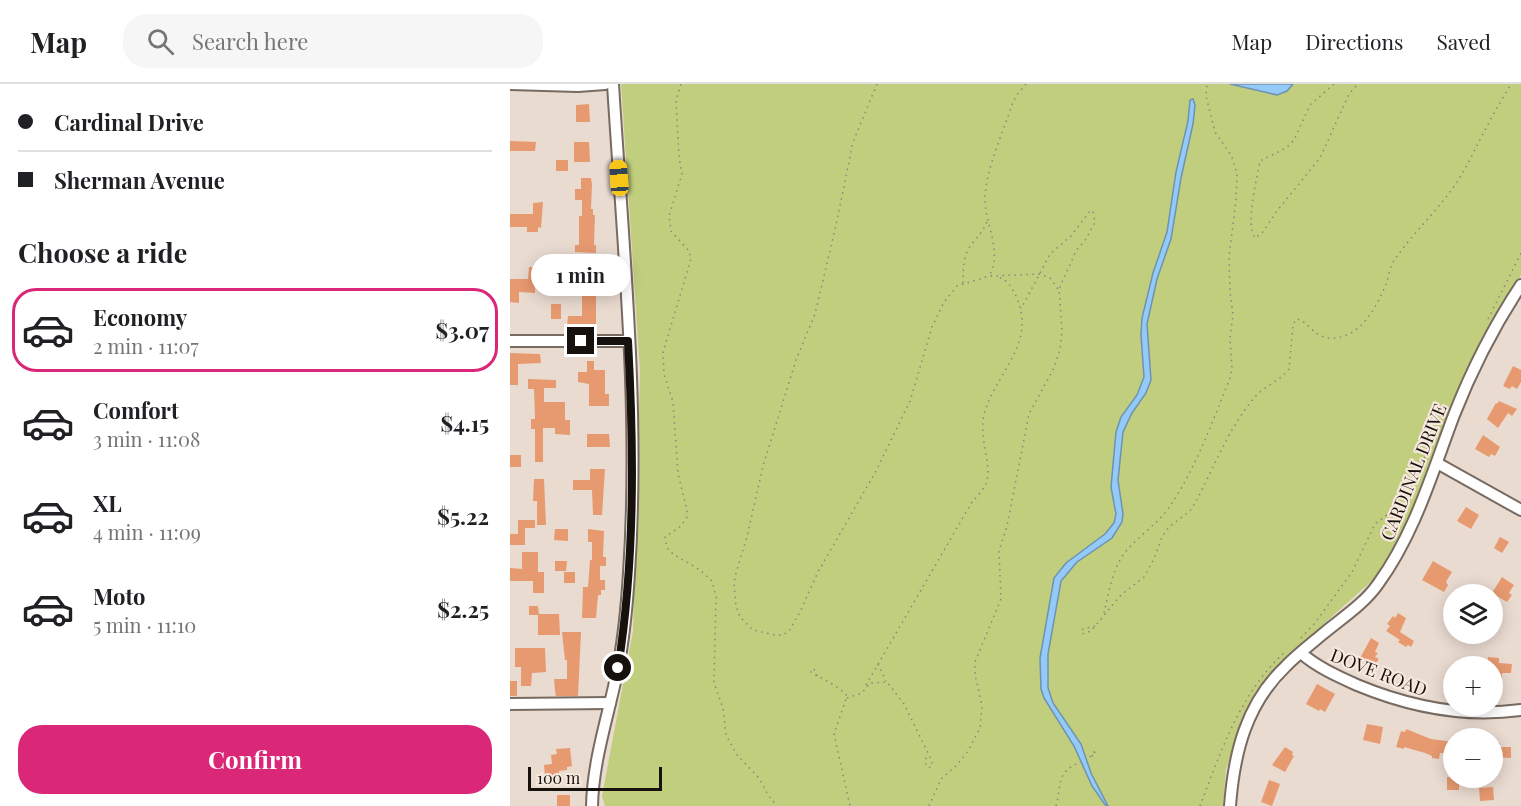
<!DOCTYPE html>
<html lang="en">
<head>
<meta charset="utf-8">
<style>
  body { margin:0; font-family:"Playfair Display",serif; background:#f6f6f6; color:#202124; height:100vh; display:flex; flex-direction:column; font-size:22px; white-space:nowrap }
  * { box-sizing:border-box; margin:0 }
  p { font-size:20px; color:#757577 }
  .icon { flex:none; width:33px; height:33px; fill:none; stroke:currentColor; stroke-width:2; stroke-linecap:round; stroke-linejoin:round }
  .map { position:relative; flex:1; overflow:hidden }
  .panel { display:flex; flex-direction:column; background:#fff; width:510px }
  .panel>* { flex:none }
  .banner { display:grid; align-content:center; height:132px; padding:0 18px; background:#fff }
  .buttons { position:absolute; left:933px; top:500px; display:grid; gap:12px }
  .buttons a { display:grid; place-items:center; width:60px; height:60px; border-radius:50%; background:#fff; box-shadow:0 3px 15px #0003; font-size:30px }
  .scale { position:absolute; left:18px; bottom:15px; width:134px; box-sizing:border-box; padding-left:6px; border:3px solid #16110d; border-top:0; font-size:16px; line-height:21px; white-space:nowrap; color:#16110d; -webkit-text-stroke:4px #f7e8de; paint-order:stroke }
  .end { position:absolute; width:27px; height:27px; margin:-14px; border:8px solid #16110d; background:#fff; box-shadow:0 0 0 3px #fff }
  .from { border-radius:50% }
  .bubble { position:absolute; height:42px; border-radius:21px; background:#fff; box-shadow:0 3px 15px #0003; font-size:20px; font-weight:700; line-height:42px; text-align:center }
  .car { position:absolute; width:18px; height:36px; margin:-18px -9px; border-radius:8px; box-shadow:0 0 4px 2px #0007; background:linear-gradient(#f5c518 24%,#345 0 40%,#f5c518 0 76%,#345 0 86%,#f5c518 0) }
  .banner b { display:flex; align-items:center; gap:21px; height:57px; font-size:22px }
  .banner b+b { border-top:2px solid #e0e0e0 }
  .banner i { width:15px; height:15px; background:#202124 }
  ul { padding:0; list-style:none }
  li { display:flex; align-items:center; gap:18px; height:84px; margin:0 12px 9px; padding:0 6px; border:3px solid transparent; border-radius:24px }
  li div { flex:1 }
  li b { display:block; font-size:22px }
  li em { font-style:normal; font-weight:700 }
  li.on { border-color:#db2777 }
  li>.icon { width:54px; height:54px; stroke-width:1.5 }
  h2 { padding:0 18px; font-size:27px; line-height:72px }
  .primary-button { display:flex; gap:12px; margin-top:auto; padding:12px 18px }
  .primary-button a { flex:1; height:69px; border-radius:24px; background:#db2777; color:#fff; font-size:24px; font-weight:700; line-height:69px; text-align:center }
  header { display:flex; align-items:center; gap:36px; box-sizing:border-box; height:84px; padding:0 30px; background:#fff; border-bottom:2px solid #e0e0e0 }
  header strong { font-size:28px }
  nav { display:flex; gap:33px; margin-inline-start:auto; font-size:21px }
  .search { width:420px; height:54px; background:#f6f6f6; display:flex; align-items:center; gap:15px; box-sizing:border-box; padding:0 21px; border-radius:24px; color:#757577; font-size:22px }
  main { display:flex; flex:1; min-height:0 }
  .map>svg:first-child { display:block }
  .green { fill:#c0ce7d }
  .water { fill:#93caf8; stroke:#6e92b2; stroke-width:1.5 }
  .building { fill:#e79a70 }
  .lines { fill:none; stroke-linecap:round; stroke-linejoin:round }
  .minor-casing { stroke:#776a61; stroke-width:14 }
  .path { stroke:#90857d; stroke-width:1.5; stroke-dasharray:1.5 4.5; stroke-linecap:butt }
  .minor { stroke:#fff; stroke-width:10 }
  .route { stroke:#16110d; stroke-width:8 }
  .labels { text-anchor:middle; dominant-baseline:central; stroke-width:4.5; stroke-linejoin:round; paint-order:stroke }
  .street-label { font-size:18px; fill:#16110d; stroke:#f7e8de }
</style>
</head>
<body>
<header>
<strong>Map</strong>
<div class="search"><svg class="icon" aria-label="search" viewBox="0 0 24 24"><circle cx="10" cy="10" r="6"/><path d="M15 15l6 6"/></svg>Search here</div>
<nav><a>Map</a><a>Directions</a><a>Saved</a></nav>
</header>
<main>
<section class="panel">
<div class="banner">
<b><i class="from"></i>Cardinal Drive</b>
<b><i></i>Sherman Avenue</b>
</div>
<h2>Choose a ride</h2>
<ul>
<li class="on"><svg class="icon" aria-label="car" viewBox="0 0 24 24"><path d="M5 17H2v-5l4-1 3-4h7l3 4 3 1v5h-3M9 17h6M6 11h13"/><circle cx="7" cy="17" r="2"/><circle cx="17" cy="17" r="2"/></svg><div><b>Economy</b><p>2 min · 11:07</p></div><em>$3.07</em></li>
<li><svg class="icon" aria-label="car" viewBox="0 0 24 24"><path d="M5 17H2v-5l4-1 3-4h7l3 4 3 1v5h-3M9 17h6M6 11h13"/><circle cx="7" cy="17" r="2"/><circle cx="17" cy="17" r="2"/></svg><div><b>Comfort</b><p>3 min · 11:08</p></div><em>$4.15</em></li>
<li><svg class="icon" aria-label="car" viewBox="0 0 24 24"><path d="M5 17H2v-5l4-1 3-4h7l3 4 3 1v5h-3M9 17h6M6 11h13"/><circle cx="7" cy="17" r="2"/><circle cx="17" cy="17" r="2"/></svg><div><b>XL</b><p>4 min · 11:09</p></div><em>$5.22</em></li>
<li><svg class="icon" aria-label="car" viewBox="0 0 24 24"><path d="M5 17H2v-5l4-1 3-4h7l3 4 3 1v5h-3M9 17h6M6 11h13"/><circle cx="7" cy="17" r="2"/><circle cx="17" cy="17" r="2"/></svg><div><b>Moto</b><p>5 min · 11:10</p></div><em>$2.25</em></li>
</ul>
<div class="primary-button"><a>Confirm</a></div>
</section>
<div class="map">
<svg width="1011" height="722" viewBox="0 0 1011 722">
  <rect width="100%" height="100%" fill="#eadbd0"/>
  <polygon class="green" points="111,0 1011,0 1011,191 958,285 890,454 864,495 771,578 752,601 730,644 716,685 713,722 95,722 92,712 123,547 130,287"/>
  <g class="water">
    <polygon points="720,0 783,0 777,7 767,11"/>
    <polygon points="683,15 685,21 683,40 671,94 661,155 647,195 637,240 641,296 636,309 622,329 613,348 608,396 613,430 612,438 602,454 567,478 551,497 538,570 538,604 543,619 571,660 581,689 598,722 596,722 582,702 564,662 534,614 531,605 530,574 544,494 556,479 595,450 604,439 606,430 601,403 606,348 611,333 627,311 634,293 631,251 632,234 643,189 657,148 666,88 678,37 680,16"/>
  </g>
  <g class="building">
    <polygon points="79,20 80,38 66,38 66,21"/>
    <polygon points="0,57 26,58 25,67 0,67"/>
    <polygon points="64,58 79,58 80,78 64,78"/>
    <rect x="46" y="76" width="12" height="11"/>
    <polygon points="71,94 81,94 82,100 81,125 83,125 83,131 85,131 84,161 86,161 86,169 65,168 65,161 69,161 69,132 72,132 72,116 65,116 65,105 71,105"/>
    <polygon points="33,118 31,144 28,143 28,148 17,148 17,143 0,143 0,130 23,130 23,119"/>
    <polygon points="19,183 26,183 25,209 9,208 9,219 0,218 0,195 18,195"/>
    <polygon points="69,183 81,183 82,194 86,196 86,244 67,244 67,242 57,242 58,232 72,232 72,202 69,202"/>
    <rect x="41" y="220" width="10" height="15"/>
    <polygon points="0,269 30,270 31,279 8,280 8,301 0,301"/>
    <polygon points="77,277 84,277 84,286 95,286 95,310 99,310 99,322 79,322 79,300 68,298 68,288 77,288"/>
    <polygon points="1003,282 1011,286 1011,298 1007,305 1002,302 1000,305 993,302"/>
    <polygon points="18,295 46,296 46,304 34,304 34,318 55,318 55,336 60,336 60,351 45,350 45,344 33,344 33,378 25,378 25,345 21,345 21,335 25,335 24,305 18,305"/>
    <polygon points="989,317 1007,325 1002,332 998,329 988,344 977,335 986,319 987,320"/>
    <polygon points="77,350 99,350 100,363 77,363"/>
    <polygon points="973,351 990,363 985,372 981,370 979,373 965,365"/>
    <rect x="0" y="371" width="11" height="12"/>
    <polygon points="80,385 95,385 92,431 83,431 82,406 63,406 63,396 80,396"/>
    <polygon points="24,395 34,395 36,441 27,441 27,417 23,417"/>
    <polygon points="956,423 969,431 961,445 947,437"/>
    <polygon points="8,436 25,436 25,444 15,444 15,461 0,461 0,450 8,450"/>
    <polygon points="45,445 58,445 58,457 44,456"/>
    <polygon points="78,445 94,447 93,473 96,473 96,482 90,482 90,496 95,496 95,506 91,506 91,511 88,511 86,534 72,534 73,503 78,503 80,476 82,476 82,458 78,458"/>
    <polygon points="990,453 999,458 992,469 984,464"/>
    <polygon points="12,468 28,468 28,488 34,488 34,509 23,509 23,497 0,497 0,484 12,485"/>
    <polygon points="45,477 57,477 56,487 45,487"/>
    <polygon points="923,477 942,488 936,498 938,501 934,508 912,496"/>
    <rect x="54" y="488" width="11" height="11"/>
    <polygon points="992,493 1004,501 999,509 1002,511 997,518 982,509"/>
    <polygon points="19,522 28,522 29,530 49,530 50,551 28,551 28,531 19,531"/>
    <polygon points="888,529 896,534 890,548 904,557 901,563 898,561 896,563 888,558 890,556 876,547 880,542 877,540 883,532 885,534"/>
    <polygon points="52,548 71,548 68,612 46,612 45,607 44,595 57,595 57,576 55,576"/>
    <polygon points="861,554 869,559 865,568 868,569 865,573 869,575 862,585 849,576"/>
    <polygon points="5,564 35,564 36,588 22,589 21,602 11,602 11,583 5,583"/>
    <polygon points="978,573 989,574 989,579 1002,580 1001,589 992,589 992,596 982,596 982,582 978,582"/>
    <rect x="0" y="597" width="7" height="15"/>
    <polygon points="807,600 825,610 815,628 810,625 809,627 796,620"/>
    <polygon points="857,640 873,643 870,660 853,656"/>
    <polygon points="896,645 921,655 944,658 944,670 930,669 929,675 922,674 922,672 915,669 894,663 894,665 886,663 891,647 895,648"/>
    <polygon points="982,659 990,659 990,663 1001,663 1001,674 982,673"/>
    <polygon points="775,663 783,668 782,671 784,672 775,688 762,681"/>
    <polygon points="60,664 62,682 57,683 57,686 49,687 49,692 35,692 34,681 42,680 41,671 47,670 46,665"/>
    <polygon points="937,693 949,694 949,706 937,706"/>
    <polygon points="759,696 770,700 762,722 751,718"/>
    <polygon points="983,703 984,716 970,717 969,704"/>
    <rect x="47" y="711" width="13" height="11"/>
  </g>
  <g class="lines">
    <defs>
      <g id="minor">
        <polyline points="0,0 68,2 95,0"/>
        <polyline points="0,257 118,257"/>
        <polyline points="927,379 1011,426"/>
        <path d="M791 569C807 583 827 592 847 601 900 623 954 634 1011 626"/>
        <polyline points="0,620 100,619"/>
        <path d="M82 722C83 675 99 630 108 584 114 553 117 521 119 489 130 327 113 162 103 0"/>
        <path d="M720 722C724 669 736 620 776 582 788 570 801 560 814 549 832 534 854 520 868 500 905 449 922 389 944 331 962 285 984 242 1011 201"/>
      </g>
    </defs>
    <use href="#minor" class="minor-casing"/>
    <g class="path">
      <polyline points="171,0 166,17 169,73 172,90 159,132 161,147 179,167 181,175 153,268 154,290 163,318 168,390 177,426 177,433 171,442 155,453 157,464 163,470 190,486 202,497 206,513 204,599 213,624 216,651 227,671 249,694 258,711 267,722"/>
      <polyline points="367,0 343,58 326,141 305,230 286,276 253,382 237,453 226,489 224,500 226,522 230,533 243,546 265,551 273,551 279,547 290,528 308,488 366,387 400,317 422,243 434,218 447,202 479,192"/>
      <path d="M516 0 506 12 502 21C493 48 475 88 475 115 475 140 493 169 479 192L530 190 540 194 548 205"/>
      <path d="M824 0 800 21 784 56 776 64 750 77C747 95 735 140 745 154L752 149 767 127 810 74 839 10 848 0"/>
      <path d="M453 199C453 187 453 171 461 161 467 153 474 147 477 137"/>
      <polyline points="978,235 1011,169"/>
      <path d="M594 529C598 512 601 492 610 476 622 455 649 441 662 419 687 381 703 336 720 294L722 284 720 254 723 231 720 207 719 173 726 116 727 89 721 71 705 48 696 12 697 0"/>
      <path d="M585 542 573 545 572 550 581 547 611 511 634 493 644 475 652 453 659 443 680 427 685 419C704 384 718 345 744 314 754 302 770 297 779 285L783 241 786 235C799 235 805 262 834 252 855 245 868 220 876 200 879 192 880 182 885 175 906 145 935 120 953 88 960 77 965 64 972 52 981 34 991 17 1001 0"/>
      <polyline points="791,554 805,539 842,488 865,440 897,415 931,335"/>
      <polyline points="368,580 376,597"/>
      <path d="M307 592 304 585 301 586V588C313 596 328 601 337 612L324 650 340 722"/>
      <path d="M356 601 462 418C467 413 473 406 476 400 483 380 467 352 475 327 488 286 527 259 506 212 502 204 498 196 488 193"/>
      <polyline points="337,614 352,609 360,599 377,598 394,620 422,677 422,682 419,684 415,679 417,669"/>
      <polygon points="584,668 586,669 579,674"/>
      <polyline points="419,722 431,695 447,681 458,667 470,644 472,622 465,590 465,578 491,515 489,467 497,442 519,330 543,286 550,266 552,246 549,205 566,167 576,155 585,138 583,127 580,127 561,152 540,170 511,225"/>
      <path d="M546 722C552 701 545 688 571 678"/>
      <path d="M690 722C711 667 731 607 776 567"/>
    </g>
    <use href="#minor" class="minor"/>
  </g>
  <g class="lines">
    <path class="route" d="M71 257H118C124 366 125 476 108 584"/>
  </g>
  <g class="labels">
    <g class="street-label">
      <text transform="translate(903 388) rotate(-68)">CARDINAL DRIVE</text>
      <text transform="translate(869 588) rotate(21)">DOVE ROAD</text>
    </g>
  </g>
</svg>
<div class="buttons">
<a><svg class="icon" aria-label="layers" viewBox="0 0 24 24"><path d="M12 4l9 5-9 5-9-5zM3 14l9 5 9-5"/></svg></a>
<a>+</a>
<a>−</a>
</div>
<div class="scale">100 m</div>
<i class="end from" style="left:108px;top:584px"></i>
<i class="end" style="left:71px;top:257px"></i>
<div class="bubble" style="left:21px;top:170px;width:99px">1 min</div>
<i class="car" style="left:109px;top:94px;rotate:356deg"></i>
</div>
</main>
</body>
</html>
